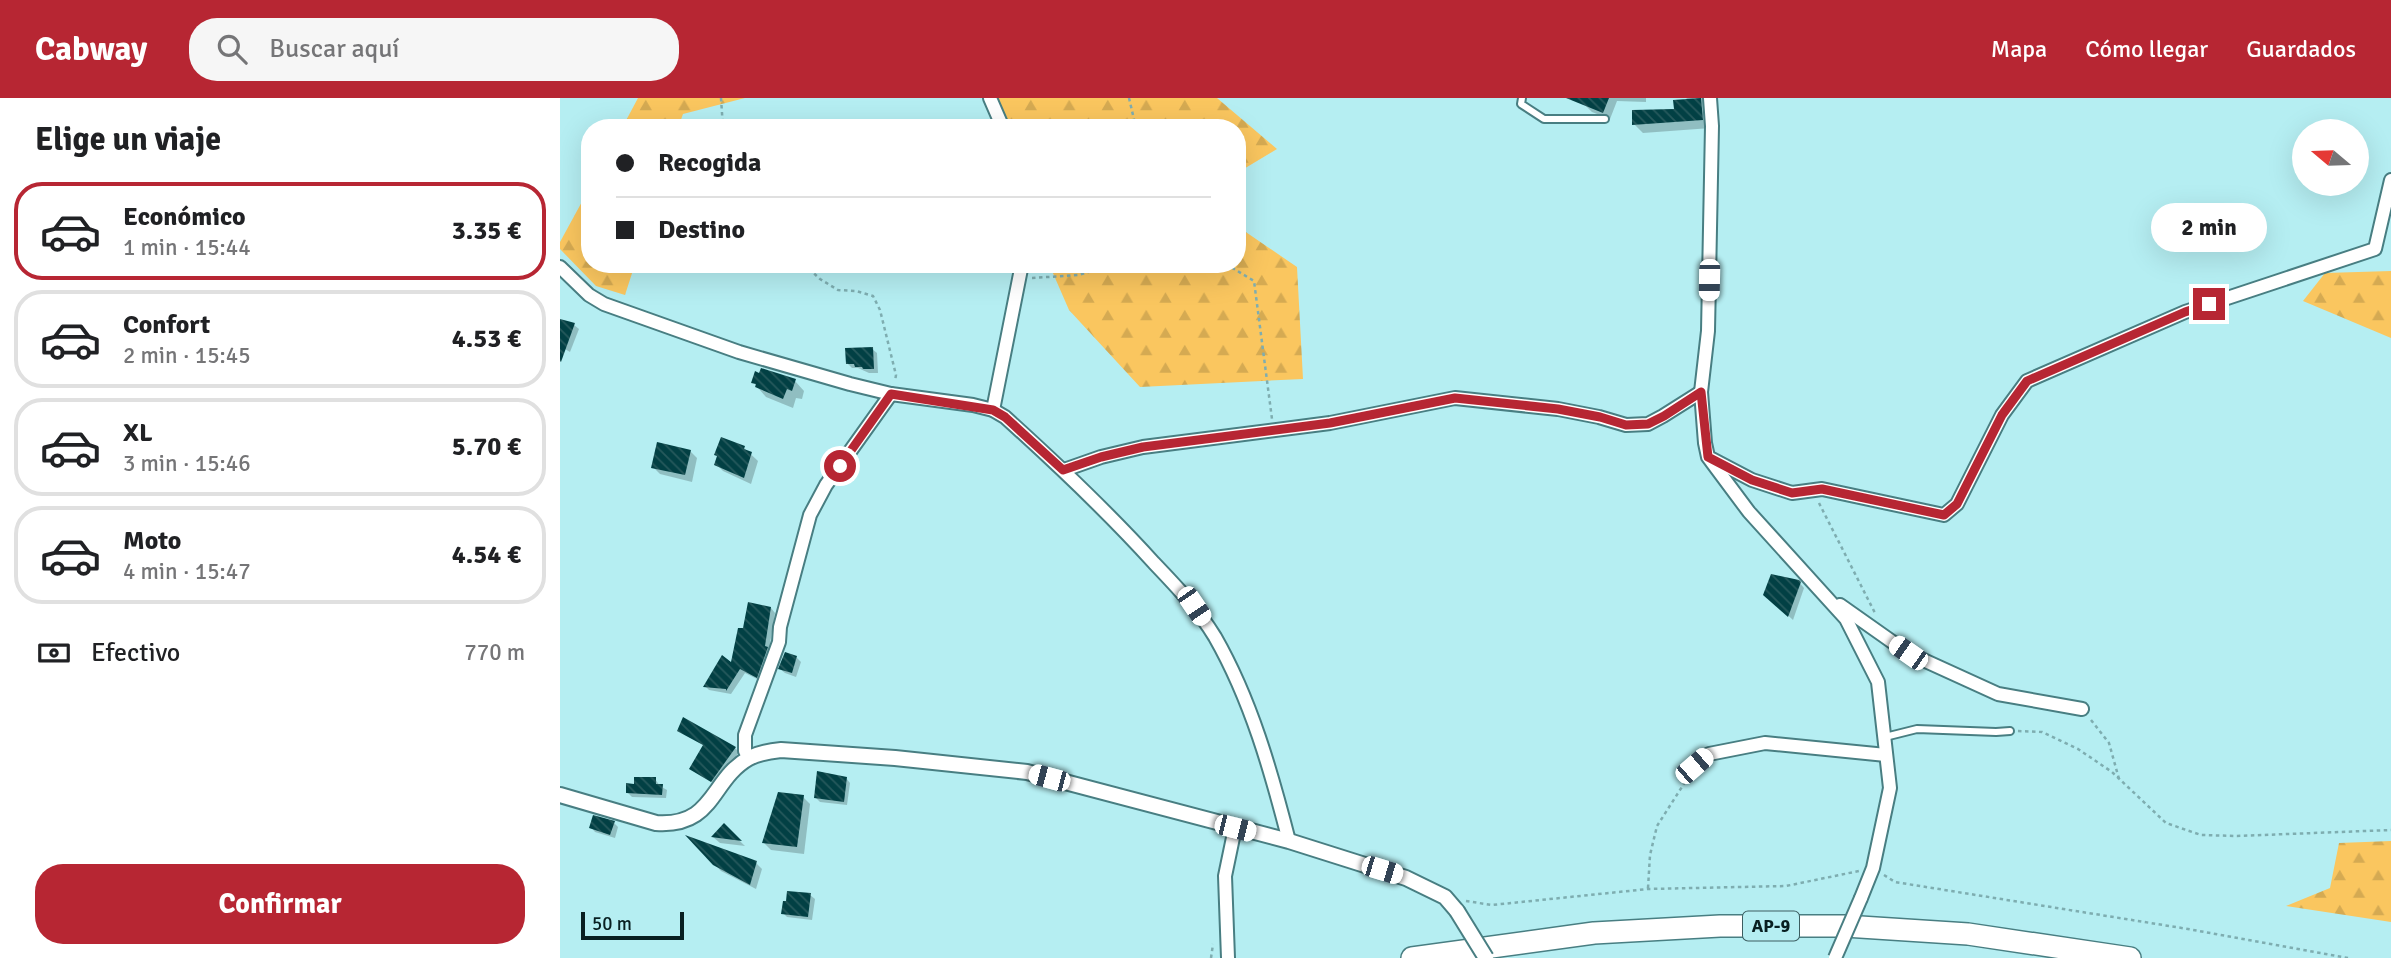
<!DOCTYPE html>
<html lang="es">
<head>
<meta charset="utf-8">
<style>
  body { margin:0; font-family:Signika,sans-serif; background:#f6f6f6; color:#202124; height:100vh; display:flex; flex-direction:column; font-size:26px; white-space:nowrap }
  * { box-sizing:border-box; margin:0 }
  p { font-size:23px; color:#757577 }
  .icon { flex:none; width:38px; height:38px; fill:none; stroke:currentColor; stroke-width:2; stroke-linecap:round; stroke-linejoin:round }
  .map { position:relative; flex:1; overflow:hidden }
  .details { display:flex; flex-direction:column; background:#fff; width:560px }
  .details>* { flex:none }
  .top-card { position:absolute; left:21px; top:21px; width:665px; height:154px; border-radius:28px; box-shadow:0 7px 28px #0002; display:grid; align-content:center; height:154px; padding:0 35px; background:#fff }
  .needle { width:46px; rotate:289deg }
  .tools { position:absolute; left:1732px; top:21px; display:grid; gap:14px }
  .tools a { display:grid; place-items:center; width:77px; height:77px; border-radius:50%; background:#fff; box-shadow:0 7px 28px #0002; font-size:35px }
  .scale { position:absolute; left:21px; bottom:18px; width:103px; box-sizing:border-box; padding-left:7px; border:4px solid #081f21; border-top:0; font-size:19px; line-height:24px; white-space:nowrap; color:#081f21; -webkit-text-stroke:5px #b5eef2; paint-order:stroke }
  .end { position:absolute; width:32px; height:32px; margin:-16px; border:9px solid #b72633; background:#fff; box-shadow:0 0 0 4px #fff }
  .from { border-radius:50% }
  .bubble { position:absolute; height:49px; border-radius:24px; background:#fff; box-shadow:0 7px 28px #0002; font-size:23px; font-weight:800; line-height:49px; text-align:center }
  .car { position:absolute; width:21px; height:42px; margin:-21px -10px; border-radius:9px; box-shadow:0 0 5px 2px #0007; background:linear-gradient(#fff 24%,#345 0 40%,#fff 0 76%,#345 0 86%,#fff 0) }
  .top-card b { display:flex; align-items:center; gap:24px; height:66px; font-size:26px }
  .top-card b+b { border-top:2px solid #e0e0e0 }
  .top-card i { width:18px; height:18px; background:#202124 }
  ul { padding:0; list-style:none }
  li { display:flex; align-items:center; gap:21px; height:98px; margin:0 14px 10px; padding:0 21px; border:4px solid #e0e0e0; border-radius:28px }
  li div { flex:1 }
  li b { display:block; font-size:26px }
  li em { font-style:normal; font-weight:800 }
  li.on { border-color:#b72633 }
  li>.icon { width:63px; height:63px; stroke-width:1.5 }
  h2 { padding:0 35px; font-size:32px; line-height:84px }
  .pay { display:flex; align-items:center; gap:18px; height:77px; padding:0 35px; font-size:26px }
  .pay p { margin-inline-start:auto }
  .primary-button { display:flex; gap:14px; margin-top:auto; padding:14px 35px }
  .primary-button a { flex:1; height:80px; border-radius:28px; background:#b72633; color:#fff; font-size:28px; font-weight:800; line-height:80px; text-align:center }
  header { display:flex; align-items:center; gap:42px; box-sizing:border-box; height:98px; padding:0 35px; background:#b72633; color:#fff }
  header strong { font-size:33px }
  nav { display:flex; gap:38px; margin-inline-start:auto; font-size:24px }
  .search { width:490px; height:63px; background:#f6f6f6; display:flex; align-items:center; gap:18px; box-sizing:border-box; padding:0 24px; border-radius:28px; color:#757577; font-size:26px }
  main { display:flex; flex:1; min-height:0 }
  .map>svg:first-child { display:block }
  .forest { fill:url(#forest-firs) }
  .shadow { fill:#0003 }
  .building { fill:url(#building-back-hatch) }
  .lines { fill:none; stroke-linecap:round; stroke-linejoin:round }
  .service-casing { stroke:#487e82; stroke-width:10 }
  .minor-casing { stroke:#487e82; stroke-width:16 }
  .tertiary-casing { stroke:#487e82; stroke-width:18 }
  .motorway-casing { stroke:#487e82; stroke-width:24 }
  .path { stroke:#7eadb0; stroke-width:2.5; stroke-dasharray:3.5 3.5; stroke-linecap:butt }
  .service { stroke:#fff; stroke-width:6 }
  .minor { stroke:#fff; stroke-width:12 }
  .tertiary { stroke:#fff; stroke-width:14 }
  .motorway { stroke:#fff; stroke-width:21 }
  .minor-bridge-casing { stroke:#487e82; stroke-width:16; stroke-linecap:butt }
  .tertiary-bridge-casing { stroke:#487e82; stroke-width:18; stroke-linecap:butt }
  .minor-bridge { stroke:#fff; stroke-width:12 }
  .tertiary-bridge { stroke:#fff; stroke-width:14 }
  .route { stroke:#b72633; stroke-width:9 }
  .labels { text-anchor:middle; dominant-baseline:central; stroke-width:7; stroke-linejoin:round; paint-order:stroke }
  .shield { fill:#b5eef2; stroke:#3c5d60; stroke-width:2 }
  .shield-label { font-size:18px; font-weight:bold; fill:#081f21 }
</style>
</head>
<body>
<header>
<strong>Cabway</strong>
<div class="search"><svg class="icon" aria-label="search" viewBox="0 0 24 24"><circle cx="10" cy="10" r="6"/><path d="M15 15l6 6"/></svg>Buscar aquí</div>
<nav><a>Mapa</a><a>Cómo llegar</a><a>Guardados</a></nav>
</header>
<main>
<section class="details">
<h2>Elige un viaje</h2>
<ul>
<li class="on"><svg class="icon" aria-label="car" viewBox="0 0 24 24"><path d="M5 17H2v-5l4-1 3-4h7l3 4 3 1v5h-3M9 17h6M6 11h13"/><circle cx="7" cy="17" r="2"/><circle cx="17" cy="17" r="2"/></svg><div><b>Económico</b><p>1 min · 15:44</p></div><em>3.35 €</em></li>
<li><svg class="icon" aria-label="car" viewBox="0 0 24 24"><path d="M5 17H2v-5l4-1 3-4h7l3 4 3 1v5h-3M9 17h6M6 11h13"/><circle cx="7" cy="17" r="2"/><circle cx="17" cy="17" r="2"/></svg><div><b>Confort</b><p>2 min · 15:45</p></div><em>4.53 €</em></li>
<li><svg class="icon" aria-label="car" viewBox="0 0 24 24"><path d="M5 17H2v-5l4-1 3-4h7l3 4 3 1v5h-3M9 17h6M6 11h13"/><circle cx="7" cy="17" r="2"/><circle cx="17" cy="17" r="2"/></svg><div><b>XL</b><p>3 min · 15:46</p></div><em>5.70 €</em></li>
<li><svg class="icon" aria-label="car" viewBox="0 0 24 24"><path d="M5 17H2v-5l4-1 3-4h7l3 4 3 1v5h-3M9 17h6M6 11h13"/><circle cx="7" cy="17" r="2"/><circle cx="17" cy="17" r="2"/></svg><div><b>Moto</b><p>4 min · 15:47</p></div><em>4.54 €</em></li>
</ul>
<div class="pay"><svg class="icon" aria-label="cash" viewBox="0 0 24 24"><path d="M3 7h18v10H3z"/><circle cx="12" cy="12" r="2"/></svg>Efectivo<p>770 m</p></div>
<div class="primary-button"><a>Confirmar</a></div>
</section>
<div class="map">
<svg width="1831" height="860" viewBox="0 0 1831 860">
  <defs>
    <pattern id="forest-firs" width="22" height="20" patternUnits="userSpaceOnUse" patternTransform="scale(1.75)"><rect width="22" height="20" fill="#fac65f"/><path d="M5 1l3.5 6h-7zM16 11l3.5 6h-7z" fill="#d5aa52"/></pattern>
    <pattern id="building-back-hatch" width="6" height="6" patternUnits="userSpaceOnUse" patternTransform="scale(1.75)"><rect width="6" height="6" fill="#024044"/><path d="M-1 5l2 2M0 0l6 6M5-1l2 2" fill="none" stroke="#26595c"/></pattern>
  </defs>
  <rect width="100%" height="100%" fill="#b5eef2"/>
  <g class="forest">
    <polygon points="78,0 185,0 123,16 118,30 62,30"/>
    <polygon points="430,0 657,0 717,51 677,75 677,30 443,30"/>
    <polygon points="30,89 30,166 75,166 65,197 36,188 0,151 0,144"/>
    <polygon points="677,128 737,169 743,281 580,289 509,212 489,166 677,166"/>
    <polygon points="1831,173 1831,240 1743,203 1765,175"/>
    <polygon points="1831,743 1831,824 1726,808 1770,790 1779,745"/>
  </g>
  <g class="shadow">
    <polygon points="1028,0 1086,0 1086,4 1057,3 1050,21 1032,14 1025,7"/>
    <polygon points="1127,0 1152,0 1151,30 1083,35 1074,26 1116,12"/>
    <polygon points="0,222 14,227 19,231 10,254 0,248"/>
    <polygon points="312,251 317,255 318,275 309,275 298,270 292,270 288,266"/>
    <polygon points="235,283 244,293 242,301 236,300 233,310 206,299 193,284"/>
    <polygon points="184,350 198,363 191,386 163,373 156,366"/>
    <polygon points="130,353 137,360 132,384 100,376 93,369"/>
    <polygon points="1238,483 1244,490 1233,522 1210,501"/>
    <polygon points="211,510 215,515 209,552 211,555 201,583 185,575 171,596 149,592 145,588 172,567 184,532"/>
    <polygon points="226,556 237,560 241,564 236,579 225,575 220,571"/>
    <polygon points="119,633 175,650 179,654 156,687 131,671 145,648"/>
    <polygon points="286,680 290,685 287,707 260,704 256,700"/>
    <polygon points="95,681 100,688 107,692 106,700 72,699 68,695"/>
    <polygon points="243,699 250,706 244,756 211,752 204,745"/>
    <polygon points="54,725 58,729 55,740 35,734 31,729"/>
    <polygon points="164,728 185,748 160,745 153,739"/>
    <polygon points="132,742 196,765 202,771 196,791 161,773"/>
    <polygon points="250,797 255,801 252,822 227,819 223,815"/>
  </g>
  <g class="building">
    <polygon points="1006,0 1049,0 1043,15"/>
    <polygon points="1141,0 1143,22 1072,27 1072,12 1114,11 1113,2"/>
    <polygon points="0,221 15,225 1,264 0,263"/>
    <polygon points="313,249 314,271 303,271 302,269 295,269 294,266 286,266 285,250"/>
    <polygon points="201,270 236,281 232,293 227,291 223,301 195,289 196,286 191,285 195,273 199,275"/>
    <polygon points="161,339 185,348 184,351 192,354 184,380 154,367 157,358 154,357"/>
    <polygon points="97,344 131,352 125,377 91,370"/>
    <polygon points="1211,476 1239,482 1241,484 1228,519 1203,497"/>
    <polygon points="188,504 211,509 205,548 208,549 197,580 180,571 166,593 166,591 143,589 162,557 171,564 178,530 183,530"/>
    <polygon points="225,554 237,558 232,575 218,571"/>
    <polygon points="123,619 176,649 151,684 129,671 143,647 117,633"/>
    <polygon points="257,673 287,679 284,704 254,700"/>
    <polygon points="74,679 96,679 96,686 103,686 102,697 66,695 66,685 74,686"/>
    <polygon points="218,694 244,697 237,749 202,745"/>
    <polygon points="33,717 55,723 50,737 29,730"/>
    <polygon points="164,725 182,743 151,739"/>
    <polygon points="125,737 197,763 190,787 153,767"/>
    <polygon points="227,793 251,795 248,819 221,816 223,803 226,803"/>
  </g>
  <g class="lines">
    <defs>
      <g id="service">
        <polyline points="962,0 961,6 984,21 1045,21"/>
        <polyline points="1325,639 1357,631 1436,634 1450,633"/>
      </g>
      <g id="minor">
        <polyline points="430,0 443,30"/>
        <polyline points="1150,0 1152,28 1148,233 1141,294 1145,345 1148,359 1189,414 1286,521 1318,584 1330,690 1313,770 1301,800"/>
        <path d="M0 169 29 197 44 206 179 254 290 286 331 296 413 307 433 312 445 319C497 366 547 413 594 465 616 488 638 511 655 539 691 602 711 673 729 743"/>
        <polyline points="433,312 462,166"/>
        <polyline points="1152,361 1192,382 1232,395 1262,391 1384,417 1397,406 1442,317 1467,283 1625,214 1815,151 1831,82"/>
        <polyline points="504,372 541,359 583,349 770,325 895,300 998,311 1039,319 1066,327 1088,326 1103,318 1141,294"/>
        <polyline points="1280,507 1348,555 1438,596 1522,611"/>
        <polyline points="189,660 185,653 185,637 219,544 220,529 250,417 266,387 331,296"/>
        <polyline points="1134,669 1149,656 1205,645 1326,657"/>
        <polyline points="668,860 665,778 675,730"/>
      </g>
      <path id="tertiary" d="M0 697 96 725C155 729 150 682 189 660 199 655 210 653 221 652L335 660 467 674 729 743 846 780 885 799 897 813"/>
      <polyline id="motorway" points="852,860 1034,835 1160,828 1285,828 1408,836 1570,860"/>
    </defs>
    <use href="#service" class="service-casing"/>
    <use href="#minor" class="minor-casing"/>
    <use href="#tertiary" class="tertiary-casing"/>
    <use href="#motorway" class="motorway-casing"/>
    <g class="path">
      <polyline points="161,0 163,30"/>
      <polyline points="569,0 576,30"/>
      <polyline points="244,166 260,181 278,192 296,193 313,198 320,212 336,277 335,283"/>
      <polyline points="666,166 694,183 712,321"/>
      <polyline points="472,180 519,177 554,166"/>
      <polyline points="1259,405 1316,517"/>
      <polyline points="1531,622 1549,645 1559,681"/>
      <polyline points="1458,633 1482,634 1518,651 1552,674 1606,725 1641,737 1677,738 1831,732"/>
      <polyline points="1324,777 1335,784 1628,831 1788,860"/>
      <polyline points="1088,790 1090,757 1097,728 1127,681"/>
      <polyline points="906,803 932,807 1088,791 1226,788 1299,773"/>
      <polyline points="651,860 653,846"/>
    </g>
    <use href="#service" class="service"/>
    <use href="#minor" class="minor"/>
    <use href="#tertiary" class="tertiary"/>
    <use href="#motorway" class="motorway"/>
    <defs>
      <polyline id="minor-bridge" points="1275,860 1301,800"/>
      <polyline id="tertiary-bridge" points="897,813 926,860"/>
    </defs>
    <use href="#minor-bridge" class="minor-bridge-casing"/>
    <use href="#tertiary-bridge" class="tertiary-bridge-casing"/>
    <use href="#minor-bridge" class="minor-bridge"/>
    <use href="#tertiary-bridge" class="tertiary-bridge"/>
  </g>
  <g class="lines">
    <polyline class="route" points="280,368 331,296 433,312 445,319 503,372 541,359 583,349 770,325 895,300 998,311 1040,319 1066,327 1088,326 1104,318 1141,294 1148,359 1192,382 1232,395 1262,391 1384,417 1397,406 1442,317 1467,283 1625,214 1649,206"/>
  </g>
  <g class="labels">
    <rect class="shield" x="1183" y="813.5" width="56" height="29" rx="5"/>
    <g class="shield-label">
      <text x="1211" y="828">AP-9</text>
    </g>
  </g>
</svg>
<div class="tools">
<a><svg class="needle" viewBox="-14 -14 28 28"><path d="M0-13l5 13h-10z" fill="#e53935"/><path d="M0 13l5-13h-10z" fill="#757577"/></svg></a>
</div>
<div class="scale">50 m</div>
<i class="end from" style="left:280px;top:368px"></i>
<i class="end" style="left:1649px;top:206px"></i>
<div class="bubble" style="left:1591px;top:105px;width:116px">2 min</div>
<i class="car" style="left:1149px;top:182px;rotate:181deg"></i>
<i class="car" style="left:634px;top:508px;rotate:146deg"></i>
<i class="car" style="left:1348px;top:555px;rotate:305deg"></i>
<i class="car" style="left:1134px;top:668px;rotate:49deg"></i>
<i class="car" style="left:489px;top:680px;rotate:285deg"></i>
<i class="car" style="left:675px;top:730px;rotate:104deg"></i>
<i class="car" style="left:822px;top:772px;rotate:107deg"></i>
<div class="top-card">
<b><i class="from"></i>Recogida</b>
<b><i></i>Destino</b>
</div>
</div>
</main>
</body>
</html>
